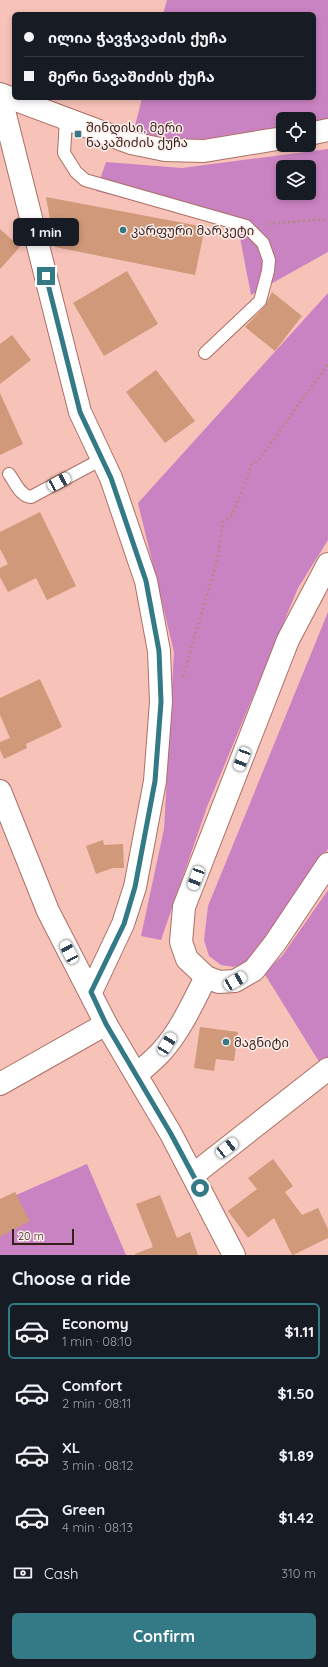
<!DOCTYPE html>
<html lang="en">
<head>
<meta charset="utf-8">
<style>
  body { margin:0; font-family:Quicksand,"Noto Sans Georgian",sans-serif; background:#242831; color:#f1f3f6; height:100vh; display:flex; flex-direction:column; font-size:15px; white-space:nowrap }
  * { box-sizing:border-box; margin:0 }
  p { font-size:13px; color:#9ea1a6 }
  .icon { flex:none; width:22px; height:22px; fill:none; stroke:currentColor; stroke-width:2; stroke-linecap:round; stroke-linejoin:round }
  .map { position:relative; height:1255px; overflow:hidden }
  .details { display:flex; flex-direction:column; background:#171b24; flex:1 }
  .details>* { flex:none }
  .guide { position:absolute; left:12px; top:12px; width:304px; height:88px; border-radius:6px; box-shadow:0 2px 6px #0003; display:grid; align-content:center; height:88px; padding:0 12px; background:#171b24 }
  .fabs { position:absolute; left:276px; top:112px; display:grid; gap:8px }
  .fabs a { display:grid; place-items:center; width:40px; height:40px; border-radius:6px; background:#171b24; box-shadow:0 2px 6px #0003; font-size:20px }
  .scale { position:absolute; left:12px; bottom:10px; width:62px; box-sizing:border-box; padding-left:4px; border:2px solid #371f1a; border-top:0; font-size:11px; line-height:14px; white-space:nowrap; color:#371f1a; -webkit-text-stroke:3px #fceeeb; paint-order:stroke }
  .end { position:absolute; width:18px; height:18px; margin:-9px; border:5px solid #337986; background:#fff; box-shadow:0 0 0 2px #fff }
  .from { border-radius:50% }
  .bubble { position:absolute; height:28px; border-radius:6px; background:#171b24; box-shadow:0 2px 6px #0003; font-size:13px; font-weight:700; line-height:28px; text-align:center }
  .car { position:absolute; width:12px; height:24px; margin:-12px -6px; border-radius:5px; box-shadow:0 0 3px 1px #0007; background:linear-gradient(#fff 24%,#345 0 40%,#fff 0 76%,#345 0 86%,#fff 0) }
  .guide b { display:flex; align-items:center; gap:14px; height:38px; font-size:15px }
  .guide b+b { border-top:1px solid #363941 }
  .guide i { width:10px; height:10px; background:#f1f3f6 }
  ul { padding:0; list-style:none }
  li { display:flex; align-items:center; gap:12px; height:56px; margin:0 8px 6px; padding:0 4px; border:2px solid transparent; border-radius:6px }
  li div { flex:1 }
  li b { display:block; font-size:15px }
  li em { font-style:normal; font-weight:700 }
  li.selected { border-color:#337986 }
  li>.icon { width:36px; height:36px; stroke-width:1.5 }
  h2 { padding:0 12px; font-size:18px; line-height:48px }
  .pay { display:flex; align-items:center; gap:10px; height:44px; padding:0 12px; font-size:15px }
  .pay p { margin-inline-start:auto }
  .action { display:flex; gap:8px; margin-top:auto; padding:8px 12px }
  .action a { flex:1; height:46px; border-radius:6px; background:#337986; color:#fff; font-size:16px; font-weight:700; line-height:46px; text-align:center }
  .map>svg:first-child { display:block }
  .green { fill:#ca83c2; fill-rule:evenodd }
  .building { fill:#d0997a }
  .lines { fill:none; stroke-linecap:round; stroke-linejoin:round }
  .lane-casing { stroke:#ac7065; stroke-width:14 }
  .street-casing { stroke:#ac7065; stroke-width:24 }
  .secondary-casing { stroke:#ac7065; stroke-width:24 }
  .path { stroke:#b38980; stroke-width:2.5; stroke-dasharray:2 3; stroke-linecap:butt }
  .lane { stroke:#fff; stroke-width:12 }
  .street { stroke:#fff; stroke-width:22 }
  .secondary { stroke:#fff; stroke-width:22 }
  .route { stroke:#337986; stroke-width:5 }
  .poi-dot { fill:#337986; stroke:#fceeeb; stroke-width:1.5 }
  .labels { text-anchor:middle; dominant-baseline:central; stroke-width:3; stroke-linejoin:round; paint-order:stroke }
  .poi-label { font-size:13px; fill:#371f1a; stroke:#fceeeb; text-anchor:start }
</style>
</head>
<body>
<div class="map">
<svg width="328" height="1255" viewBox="0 0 328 1255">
  <rect width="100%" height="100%" fill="#f7c2b8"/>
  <g class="green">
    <polygon points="167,0 328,0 328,121 309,124 309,119 283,119 283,129 185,143 133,134 142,98 314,98 314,14 163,14"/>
    <path d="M328 149V252L251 295 238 227 96 191 106 162 182 168ZM283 167H309V193H283Z"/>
    <polygon points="328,293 328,540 298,588 207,807 161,940 141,936 164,829 174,652 138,503"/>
    <polygon points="328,612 328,849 263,946 251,962 234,967 221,965 209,956 204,940 208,906"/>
    <polygon points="328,890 328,1076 264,973 282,956"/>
    <polygon points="87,1164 126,1255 0,1255 0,1202"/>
  </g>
  <g class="building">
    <polygon points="46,197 205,227 195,275 55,247"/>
    <polygon points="0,229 20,247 0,269"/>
    <polygon points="127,271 158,324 104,356 73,303"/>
    <polygon points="272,292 302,316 275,351 245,327 265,306"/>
    <polygon points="12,335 31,360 0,384 0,344"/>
    <polygon points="156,370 195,421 165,443 126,392"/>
    <polygon points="0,393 23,444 0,455"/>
    <polygon points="40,512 76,586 47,600 36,578 8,592 0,577 0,568 8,564 0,549 0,532"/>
    <polygon points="40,679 62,727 26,744 27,748 4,759 0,750 0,742 10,738 0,715 0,698"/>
    <polygon points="103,840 104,845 123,844 124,868 113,868 96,874 86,846"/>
    <polygon points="200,1027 238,1032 234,1061 216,1059 214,1071 194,1068"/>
    <polygon points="273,1159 293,1186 285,1192 302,1215 318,1208 328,1229 328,1238 293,1255 292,1255 274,1218 248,1238 228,1211 257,1189 248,1178"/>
    <polygon points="15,1192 30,1221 0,1237 0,1199"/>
    <polygon points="160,1195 177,1238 190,1232 198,1255 135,1255 135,1254 153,1247 136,1204"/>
  </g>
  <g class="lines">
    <defs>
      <g id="lane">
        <polyline points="66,119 64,153 76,172 85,180 246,226 263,243 269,260 268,271 260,301 205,353"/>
        <path d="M9 474C15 482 20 496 31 497L102 459"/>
      </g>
      <g id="street">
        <polyline points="0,95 80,412 111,478 146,581 159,651 161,702 155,781 135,887 123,924 91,992"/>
        <polyline points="0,791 48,911 106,1024 171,1134 234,1255"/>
        <path d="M137 1074C145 1067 155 1059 162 1051 181 1030 193 1002 206 977"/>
        <polyline points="0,1084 106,1024"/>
        <polyline points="193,1175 328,1069"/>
      </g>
      <g id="secondary">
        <polyline points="0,94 131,143 165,150 204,151 283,138"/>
        <polyline points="309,134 328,130"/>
        <polyline points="328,564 288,640 184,907 181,942 187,959 206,977 219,982 235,981 254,970 275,943 328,864"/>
      </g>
    </defs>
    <use href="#lane" class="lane-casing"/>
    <use href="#street" class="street-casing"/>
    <use href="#secondary" class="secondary-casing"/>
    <g class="path">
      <polyline points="268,224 328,219"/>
      <polyline points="183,677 218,557 223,522 233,514 252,464 258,461 328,364"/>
    </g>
    <use href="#lane" class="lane"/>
    <use href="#street" class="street"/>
    <use href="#secondary" class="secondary"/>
  </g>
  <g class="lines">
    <polyline class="route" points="46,276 80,412 111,478 146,581 159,651 161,702 155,781 135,887 124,924 91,992 106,1024 171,1134 200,1188"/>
  </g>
  <g class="poi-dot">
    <rect x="74" y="130" width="8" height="8" rx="2"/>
    <circle cx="123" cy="230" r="4"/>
    <circle cx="226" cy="1042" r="4"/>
  </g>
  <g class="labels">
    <g class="poi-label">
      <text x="86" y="127">შინდისი, მერი<tspan x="86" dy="15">ნაკაშიძის ქუჩა</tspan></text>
      <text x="131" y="230">კარფური მარკეტი</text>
      <text x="234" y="1042">მაგნიტი</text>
    </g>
  </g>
</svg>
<div class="fabs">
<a><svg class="icon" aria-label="locate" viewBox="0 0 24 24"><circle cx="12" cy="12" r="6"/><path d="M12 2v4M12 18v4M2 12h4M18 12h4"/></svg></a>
<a><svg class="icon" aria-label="layers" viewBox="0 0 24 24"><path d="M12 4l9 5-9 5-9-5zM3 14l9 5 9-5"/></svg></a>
</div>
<div class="scale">20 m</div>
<i class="end from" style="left:200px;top:1188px"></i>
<i class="end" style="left:46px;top:276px"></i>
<div class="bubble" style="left:13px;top:218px;width:66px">1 min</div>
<i class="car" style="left:59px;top:482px;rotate:62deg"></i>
<i class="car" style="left:242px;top:759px;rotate:201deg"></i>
<i class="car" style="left:196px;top:878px;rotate:201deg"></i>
<i class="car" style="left:69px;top:952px;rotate:332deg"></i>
<i class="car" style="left:235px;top:981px;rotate:60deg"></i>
<i class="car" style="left:167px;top:1044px;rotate:32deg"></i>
<i class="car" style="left:227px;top:1148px;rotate:52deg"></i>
<div class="guide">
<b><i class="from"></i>ილია ჭავჭავაძის ქუჩა</b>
<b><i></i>მერი ნავაშიძის ქუჩა</b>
</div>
</div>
<section class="details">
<h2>Choose a ride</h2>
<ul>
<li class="selected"><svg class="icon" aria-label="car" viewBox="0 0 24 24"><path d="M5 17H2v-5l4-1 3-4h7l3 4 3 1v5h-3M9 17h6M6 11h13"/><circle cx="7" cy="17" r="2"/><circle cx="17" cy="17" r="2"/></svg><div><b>Economy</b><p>1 min · 08:10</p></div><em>$1.11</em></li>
<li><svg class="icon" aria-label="car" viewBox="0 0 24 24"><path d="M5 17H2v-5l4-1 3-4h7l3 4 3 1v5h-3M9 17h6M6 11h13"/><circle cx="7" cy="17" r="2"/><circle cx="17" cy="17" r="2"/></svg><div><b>Comfort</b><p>2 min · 08:11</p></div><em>$1.50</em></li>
<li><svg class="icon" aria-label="car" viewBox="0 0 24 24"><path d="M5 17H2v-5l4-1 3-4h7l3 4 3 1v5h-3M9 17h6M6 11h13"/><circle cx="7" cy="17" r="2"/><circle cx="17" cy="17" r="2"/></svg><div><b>XL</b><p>3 min · 08:12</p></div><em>$1.89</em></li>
<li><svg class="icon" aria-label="car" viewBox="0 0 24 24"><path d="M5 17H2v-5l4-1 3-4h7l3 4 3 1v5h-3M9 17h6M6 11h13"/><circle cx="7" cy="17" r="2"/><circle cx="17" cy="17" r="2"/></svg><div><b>Green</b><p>4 min · 08:13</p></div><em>$1.42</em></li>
</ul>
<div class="pay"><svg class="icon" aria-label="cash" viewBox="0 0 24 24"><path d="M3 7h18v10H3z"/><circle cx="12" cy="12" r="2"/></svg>Cash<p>310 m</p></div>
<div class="action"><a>Confirm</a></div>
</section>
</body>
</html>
